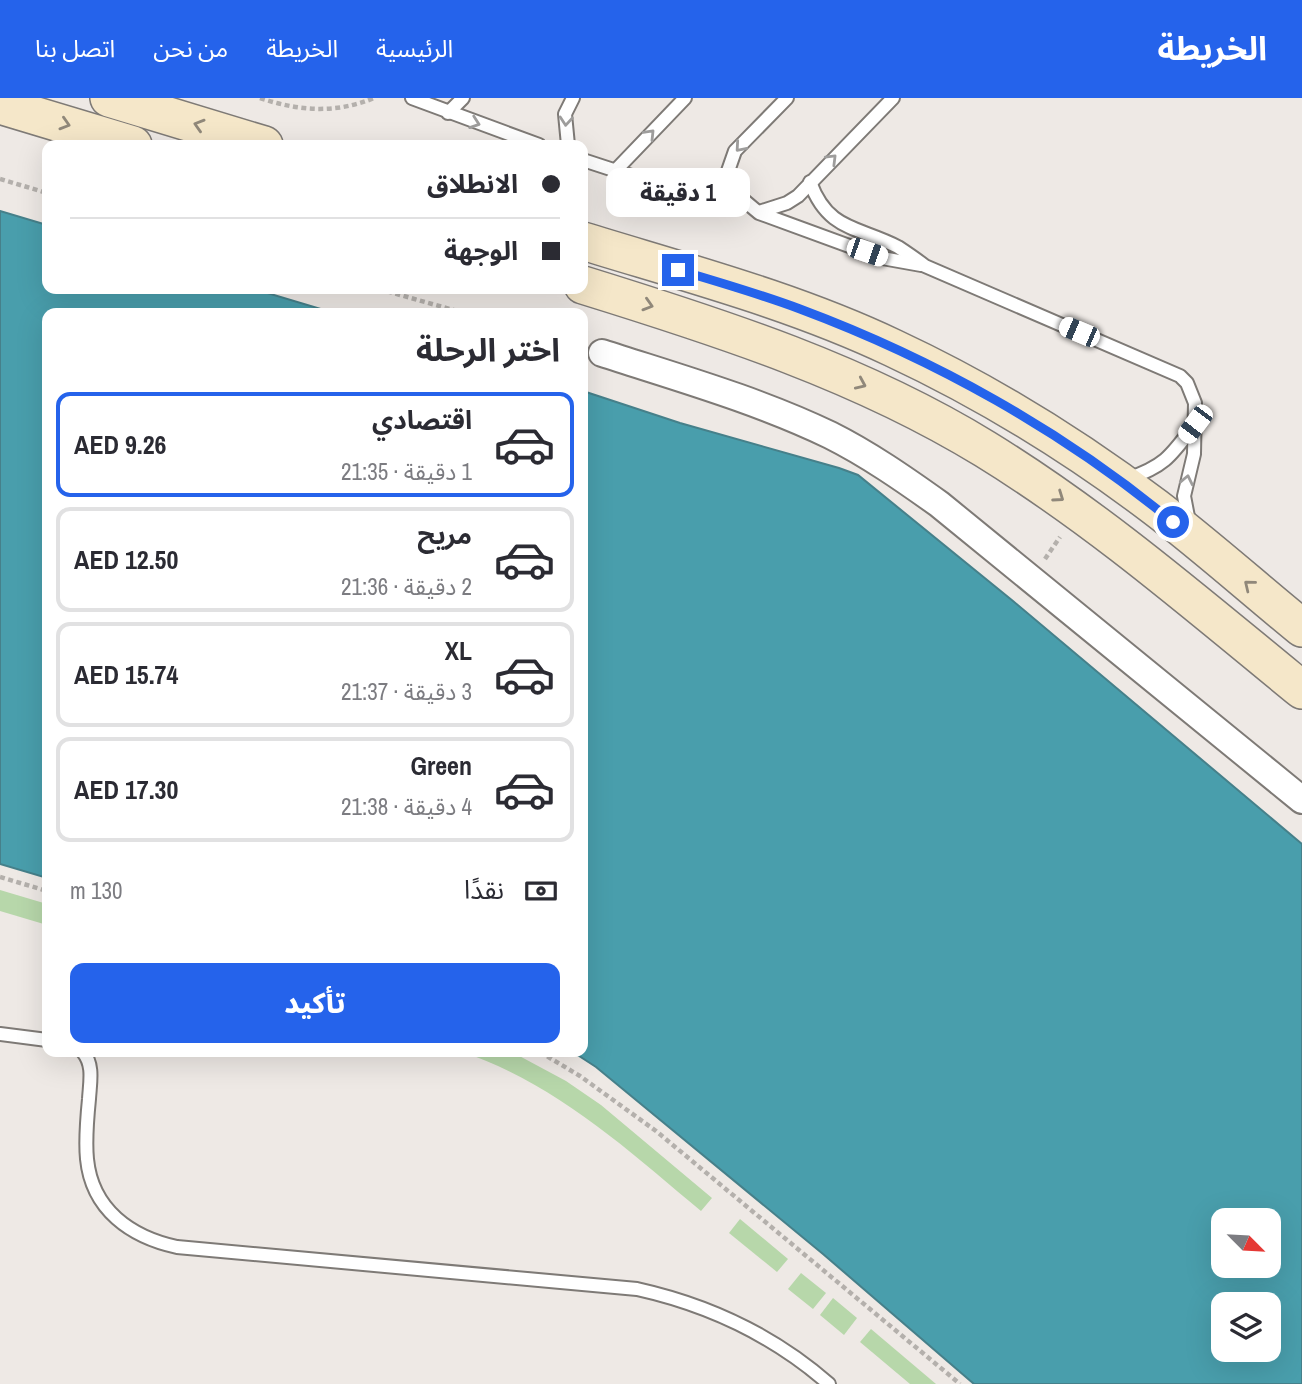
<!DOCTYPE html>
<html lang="ar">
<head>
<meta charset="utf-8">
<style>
  body { margin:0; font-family:"Archivo Narrow","Noto Sans Arabic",sans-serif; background:#f2f2f3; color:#2b2b33; direction:rtl; height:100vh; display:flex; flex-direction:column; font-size:26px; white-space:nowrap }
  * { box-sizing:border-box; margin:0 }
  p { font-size:23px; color:#7c7c81 }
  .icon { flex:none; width:38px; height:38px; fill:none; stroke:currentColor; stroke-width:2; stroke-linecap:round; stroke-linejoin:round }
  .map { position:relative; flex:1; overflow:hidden; direction:ltr }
  .side { position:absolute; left:42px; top:210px; width:546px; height:749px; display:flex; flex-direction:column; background:#fff; border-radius:14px; box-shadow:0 7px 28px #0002; direction:rtl }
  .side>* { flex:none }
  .guide { position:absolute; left:42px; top:42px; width:546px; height:154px; border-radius:14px; box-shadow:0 7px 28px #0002; direction:rtl; display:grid; align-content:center; height:154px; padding:0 28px; background:#fff }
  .needle { width:46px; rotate:114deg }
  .buttons { position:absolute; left:1211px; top:1110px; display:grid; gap:14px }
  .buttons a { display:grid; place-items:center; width:70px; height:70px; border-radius:14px; background:#fff; box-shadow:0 7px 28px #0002; font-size:35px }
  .end { position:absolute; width:32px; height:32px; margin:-16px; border:9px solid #2563eb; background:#fff; box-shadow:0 0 0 4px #fff }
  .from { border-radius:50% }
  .bubble { position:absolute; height:49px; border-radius:14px; background:#fff; box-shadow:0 7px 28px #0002; font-size:23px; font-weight:800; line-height:49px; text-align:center; direction:rtl }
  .car { position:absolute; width:21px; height:42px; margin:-21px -10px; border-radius:9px; box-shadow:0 0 5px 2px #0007; background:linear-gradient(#fff 24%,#345 0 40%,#fff 0 76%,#345 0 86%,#fff 0) }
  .guide b { display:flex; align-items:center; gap:24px; height:66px; font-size:26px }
  .guide b+b { border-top:2px solid #e1e1e2 }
  .guide i { width:18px; height:18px; background:#2b2b33 }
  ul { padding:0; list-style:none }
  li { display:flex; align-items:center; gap:21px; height:105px; margin:0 14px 10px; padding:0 14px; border:4px solid #e1e1e2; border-radius:14px }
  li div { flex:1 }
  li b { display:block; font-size:26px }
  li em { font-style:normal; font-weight:800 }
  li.active { border-color:#2563eb }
  li>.icon { width:63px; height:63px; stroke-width:1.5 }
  h2 { padding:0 28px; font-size:32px; line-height:84px }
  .pay { display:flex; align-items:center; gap:18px; height:77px; padding:0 28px; font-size:26px }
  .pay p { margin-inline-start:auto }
  .action { display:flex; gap:14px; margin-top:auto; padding:14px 28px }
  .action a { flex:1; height:80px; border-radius:14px; background:#2563eb; color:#fff; font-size:28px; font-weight:800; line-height:80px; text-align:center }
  header { display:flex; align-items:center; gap:42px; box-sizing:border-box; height:98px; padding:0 35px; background:#2563eb; color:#fff }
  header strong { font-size:33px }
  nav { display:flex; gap:38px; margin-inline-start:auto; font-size:24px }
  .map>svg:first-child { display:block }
  .green { fill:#b7d7aa }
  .water { fill:#499eac; stroke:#46808a; stroke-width:2; fill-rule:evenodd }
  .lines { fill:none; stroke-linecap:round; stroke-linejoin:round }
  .service-casing { stroke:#7e7a76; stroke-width:16 }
  .minor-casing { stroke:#7e7a76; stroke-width:30 }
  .secondary-casing { stroke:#7e7a76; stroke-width:40 }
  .path { stroke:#b4b0ac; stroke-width:4.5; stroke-dasharray:5 3.5; stroke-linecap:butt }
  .service { stroke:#fff; stroke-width:12 }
  .minor { stroke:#fff; stroke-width:26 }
  .secondary { stroke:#f5e7c9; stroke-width:37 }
  .oneway { stroke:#9e9d9c }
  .oneway2 { stroke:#90887a }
  .route { stroke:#2563eb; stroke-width:9 }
</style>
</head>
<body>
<header>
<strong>الخريطة</strong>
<nav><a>الرئيسية</a><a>الخريطة</a><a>من نحن</a><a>اتصل بنا</a></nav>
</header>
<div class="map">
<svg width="1302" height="1286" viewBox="0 0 1302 1286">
  <rect width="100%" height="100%" fill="#eee9e5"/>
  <g class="green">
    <polygon points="0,792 47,806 47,827 0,813"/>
    <path d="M463 954H512L566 983 601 1007 712 1100 701 1113C627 1051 556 986 463 954Z"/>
    <polygon points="740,1121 788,1161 777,1174 729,1135"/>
    <polygon points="801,1175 826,1195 813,1211 788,1191"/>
    <polygon points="833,1200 857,1220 844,1237 820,1217"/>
    <polygon points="871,1231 936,1286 910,1286 860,1244"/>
  </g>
  <g class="water">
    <polygon points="0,113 47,127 47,191 254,191 334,215 47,215 47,780 0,766"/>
    <path d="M583 293 680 325 839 370 858 377 1013 503 1302 746V1286H974L823 1156 596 969 573 954H583ZM1223 1122H1269V1167H1223ZM1223 1206H1269V1251H1223Z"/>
  </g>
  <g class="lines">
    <defs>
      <g id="service">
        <polyline points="412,0 539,47"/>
        <polyline points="787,0 735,53 728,73 734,94 759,115 882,160 921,167"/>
        <polyline points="448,15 463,0"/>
        <polyline points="568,47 565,16 573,0"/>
        <polyline points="583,62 690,97"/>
        <polyline points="615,73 685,0"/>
        <path d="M810 84C828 133 857 128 898 149 907 155 916 161 925 168L1180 278 1187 285 1195 305 1194 356 1184 398 1189 424"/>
        <polyline points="759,114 787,105 798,98 893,0"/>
        <path d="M1127 381C1165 368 1171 358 1195 326"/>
        <polyline points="0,936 47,942"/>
        <path d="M83 954C94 967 90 984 89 1001 87 1021 85 1041 87 1061 92 1112 131 1139 177 1149L637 1191C709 1207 773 1237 829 1286"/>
      </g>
      <path id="minor" d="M602 255C679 280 757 302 830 337 868 356 904 381 939 406L1302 702"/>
      <g id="secondary">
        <polyline points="109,0 264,47"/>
        <polyline points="0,7 133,47"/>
        <path d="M583 143C687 175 794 203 893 250 985 293 1073 347 1155 409 1205 447 1253 490 1302 530"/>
        <path d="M583 187C722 230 861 275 985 351 1099 421 1199 508 1302 592"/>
      </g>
    </defs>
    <use href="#service" class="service-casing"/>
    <use href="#minor" class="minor-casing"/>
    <use href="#secondary" class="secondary-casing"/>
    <g class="path">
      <path d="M260 0C299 13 335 16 374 0"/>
      <polyline points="0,81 47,95"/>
      <polyline points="379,191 464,215"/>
      <polyline points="1045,461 1060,439"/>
      <polyline points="0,779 47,793"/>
      <polyline points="540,954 580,978 656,1033 960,1286"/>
    </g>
    <use href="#service" class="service"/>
    <use href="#minor" class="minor"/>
    <use href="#secondary" class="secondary"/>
  </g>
  <defs><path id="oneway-chevron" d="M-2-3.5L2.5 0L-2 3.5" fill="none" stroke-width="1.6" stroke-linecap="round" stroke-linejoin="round" transform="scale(1.75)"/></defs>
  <g class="oneway">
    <use href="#oneway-chevron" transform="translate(566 23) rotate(95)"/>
    <use href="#oneway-chevron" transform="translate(475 25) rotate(19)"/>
    <use href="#oneway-chevron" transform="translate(650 36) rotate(-46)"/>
    <use href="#oneway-chevron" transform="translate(740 49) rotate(131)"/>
    <use href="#oneway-chevron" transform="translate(832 61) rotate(-45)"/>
    <use href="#oneway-chevron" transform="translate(1187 382) rotate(-78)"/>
  </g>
  <g class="oneway2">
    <use href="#oneway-chevron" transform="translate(65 26) rotate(17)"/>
    <use href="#oneway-chevron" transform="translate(199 27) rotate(-163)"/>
    <use href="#oneway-chevron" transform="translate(648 207) rotate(17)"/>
    <use href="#oneway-chevron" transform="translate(861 286) rotate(24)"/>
    <use href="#oneway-chevron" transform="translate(1059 399) rotate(35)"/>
    <use href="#oneway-chevron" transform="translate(1249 487) rotate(-141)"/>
  </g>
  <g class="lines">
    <path class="route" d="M678 172C719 184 760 196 800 211 934 261 1063 333 1173 424"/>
  </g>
</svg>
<div class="buttons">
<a><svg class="needle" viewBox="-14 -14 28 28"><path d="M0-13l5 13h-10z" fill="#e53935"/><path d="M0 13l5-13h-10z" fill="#7c7c81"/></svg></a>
<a><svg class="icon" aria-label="layers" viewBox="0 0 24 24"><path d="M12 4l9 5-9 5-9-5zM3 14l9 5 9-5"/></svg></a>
</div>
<i class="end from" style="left:1173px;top:424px"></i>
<i class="end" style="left:678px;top:172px"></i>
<div class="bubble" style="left:606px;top:70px;width:144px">1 دقيقة</div>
<i class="car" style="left:867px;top:154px;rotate:109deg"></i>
<i class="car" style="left:1079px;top:234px;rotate:293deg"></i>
<i class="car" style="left:1195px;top:326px;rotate:217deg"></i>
<div class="guide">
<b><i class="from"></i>الانطلاق</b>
<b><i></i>الوجهة</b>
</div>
<section class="side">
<h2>اختر الرحلة</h2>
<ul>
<li class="active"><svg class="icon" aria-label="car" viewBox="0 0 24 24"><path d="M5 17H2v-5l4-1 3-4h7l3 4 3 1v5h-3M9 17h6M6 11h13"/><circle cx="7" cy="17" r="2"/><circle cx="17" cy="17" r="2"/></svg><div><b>اقتصادي</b><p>1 دقيقة · 21:35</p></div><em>AED 9.26</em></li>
<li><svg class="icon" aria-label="car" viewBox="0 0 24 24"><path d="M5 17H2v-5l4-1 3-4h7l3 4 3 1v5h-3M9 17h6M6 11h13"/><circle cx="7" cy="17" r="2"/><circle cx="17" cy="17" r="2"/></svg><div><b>مريح</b><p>2 دقيقة · 21:36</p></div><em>AED 12.50</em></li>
<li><svg class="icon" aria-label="car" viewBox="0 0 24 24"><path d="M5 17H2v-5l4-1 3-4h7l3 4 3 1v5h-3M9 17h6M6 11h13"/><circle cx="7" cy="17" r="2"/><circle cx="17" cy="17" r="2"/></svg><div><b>XL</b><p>3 دقيقة · 21:37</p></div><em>AED 15.74</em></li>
<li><svg class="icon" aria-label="car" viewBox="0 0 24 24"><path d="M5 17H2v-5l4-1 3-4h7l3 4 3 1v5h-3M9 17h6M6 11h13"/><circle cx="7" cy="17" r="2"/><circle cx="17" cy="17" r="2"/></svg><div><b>Green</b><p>4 دقيقة · 21:38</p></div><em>AED 17.30</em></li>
</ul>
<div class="pay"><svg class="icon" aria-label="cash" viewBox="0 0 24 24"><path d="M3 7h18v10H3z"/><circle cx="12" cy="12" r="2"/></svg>نقدًا<p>130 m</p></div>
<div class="action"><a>تأكيد</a></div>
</section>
</div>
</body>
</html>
